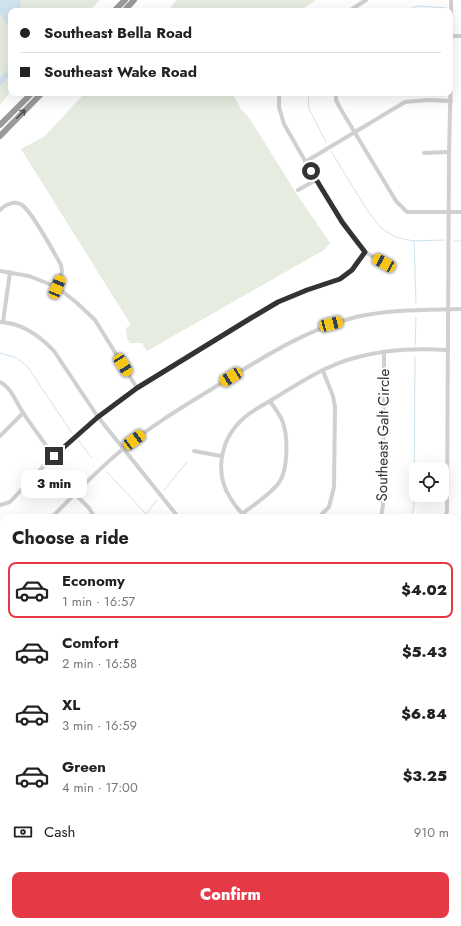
<!DOCTYPE html>
<html lang="en">
<head>
<meta charset="utf-8">
<style>
  body { margin:0; font-family:Jost,sans-serif; background:#f2f2f2; color:#222; height:100vh; display:flex; flex-direction:column; font-size:15px; white-space:nowrap }
  * { box-sizing:border-box; margin:0 }
  p { font-size:13px; color:#767676 }
  .icon { flex:none; width:22px; height:22px; fill:none; stroke:currentColor; stroke-width:2; stroke-linecap:round; stroke-linejoin:round }
  .map { position:relative; flex:1; overflow:hidden }
  .sheet { position:absolute; left:0px; top:514px; width:461px; height:412px; display:flex; flex-direction:column; background:#fff; border-radius:12px 12px 0 0; box-shadow:0 4px 16px #0002 }
  .sheet>* { flex:none }
  .top-card { position:absolute; left:8px; top:8px; width:445px; height:88px; border-radius:8px; box-shadow:0 4px 16px #0002; display:grid; align-content:center; height:88px; padding:0 12px; background:#fff }
  .fabs { position:absolute; left:409px; top:462px; display:grid; gap:8px }
  .fabs a { display:grid; place-items:center; width:40px; height:40px; border-radius:8px; background:#fff; box-shadow:0 4px 16px #0002; font-size:20px }
  .end { position:absolute; width:18px; height:18px; margin:-9px; border:5px solid #333; background:#fff; box-shadow:0 0 0 2px #fff }
  .from { border-radius:50% }
  .bubble { position:absolute; height:28px; border-radius:8px; background:#fff; box-shadow:0 4px 16px #0002; font-size:13px; font-weight:800; line-height:28px; text-align:center }
  .car { position:absolute; width:12px; height:24px; margin:-12px -6px; border-radius:5px; box-shadow:0 0 3px 1px #0007; background:linear-gradient(#f5c518 24%,#345 0 40%,#f5c518 0 76%,#345 0 86%,#f5c518 0) }
  .top-card b { display:flex; align-items:center; gap:14px; height:38px; font-size:15px }
  .top-card b+b { border-top:1px solid #e0e0e0 }
  .top-card i { width:10px; height:10px; background:#222 }
  ul { padding:0; list-style:none }
  li { display:flex; align-items:center; gap:12px; height:56px; margin:0 8px 6px; padding:0 4px; border:2px solid transparent; border-radius:8px }
  li div { flex:1 }
  li b { display:block; font-size:15px }
  li em { font-style:normal; font-weight:800 }
  li.current { border-color:#e63946 }
  li>.icon { width:36px; height:36px; stroke-width:1.5 }
  h2 { padding:0 12px; font-size:18px; line-height:48px }
  .pay { display:flex; align-items:center; gap:10px; height:44px; padding:0 12px; font-size:15px }
  .pay p { margin-inline-start:auto }
  .action { display:flex; gap:8px; margin-top:auto; padding:8px 12px }
  .action a { flex:1; height:46px; border-radius:8px; background:#e63946; color:#fff; font-size:16px; font-weight:800; line-height:46px; text-align:center }
  .map>svg:first-child { display:block }
  .green { fill:#e6ecdf }
  .water { fill:#cfe2ee }
  .lines { fill:none; stroke-linecap:round; stroke-linejoin:round }
  .stream { stroke:#cfe2ee; stroke-width:1 }
  .minor { stroke:#d0d0d0; stroke-width:4 }
  .highway { stroke:#9a9a9a; stroke-width:6 }
  .oneway { stroke:#525252 }
  .route { stroke:#333; stroke-width:5 }
  .labels { text-anchor:middle; dominant-baseline:central; stroke-width:4; stroke-linejoin:round; paint-order:stroke }
  .street-label { font-size:15px; fill:#333; stroke:#fff }
</style>
</head>
<body>
<div class="map">
<svg width="461" height="926" viewBox="0 0 461 926">
  <rect width="100%" height="100%" fill="#fff"/>
  <g class="green">
    <polygon points="20,0 100,0 89,11 22,11"/>
    <polygon points="177,0 316,0 299,11 167,11"/>
    <polygon points="0,14 11,31 11,67 0,77"/>
    <polygon points="11,75 11,91 0,105 0,86"/>
    <polygon points="85,93 232,93 241,109 250,119 296,193 330,243 324,250 147,351 142,343 130,343 127,338 126,328 131,325 21,149 45,136"/>
    <polygon points="461,623 461,926 443,926 440,922 457,922 457,658 460,655 457,651 457,627"/>
    <polygon points="214,922 329,922 328,926 210,926"/>
  </g>
  <g class="water">
    <polygon points="0,0 20,0 22,11 11,11 11,31 0,14"/>
    <polygon points="11,67 11,75 0,86 0,77"/>
    <polygon points="154,922 211,922 208,926 152,926"/>
    <path d="M347 922C362 922 377 921 392 922 402 922 410 926 420 922H437L440 926H346Z"/>
  </g>
  <g class="lines">
    <g class="stream">
      <polyline points="404,11 417,6 446,8"/>
      <polyline points="308,93 309,109 326,142"/>
      <polyline points="331,151 367,210 381,228 394,236 403,239 414,241 444,240"/>
      <polyline points="414,241 416,303"/>
      <polyline points="454,241 461,241"/>
      <polyline points="415,345 416,317"/>
      <polyline points="0,353 17,358 27,366 72,433"/>
      <polyline points="78,440 92,458"/>
      <polyline points="107,472 146,514"/>
      <polyline points="164,490 187,462"/>
      <polyline points="143,518 157,500"/>
      <polyline points="412,518 414,504 415,357"/>
    </g>
    <g class="minor">
      <polyline points="349,11 366,0"/>
      <polyline points="450,36 461,36"/>
      <polyline points="279,93 279,107 284,124 316,180 354,238 365,252 384,263"/>
      <polyline points="336,93 336,100 340,108 396,201 407,212 461,212"/>
      <polyline points="424,153 449,152"/>
      <polyline points="305,162 405,102 428,100 451,101"/>
      <polyline points="298,190 316,180"/>
      <path d="M0 210C6 204 15 200 22 205 31 211 55 254 61 265L62 272 57 287"/>
      <polyline points="0,271 29,276 57,287 77,303 95,320 137,388"/>
      <path d="M0 322C22 323 39 335 54 351L98 417 179 518"/>
      <polyline points="3,322 10,272"/>
      <path d="M0 382C12 388 16 403 24 414 34 429 44 442 53 456"/>
      <polyline points="0,436 23,413"/>
      <polyline points="194,451 221,456"/>
      <polyline points="75,494 89,508 95,518"/>
      <polyline points="0,505 10,502 53,456 73,439 98,417 137,388 251,318 278,302 307,290 340,279 352,270 365,252"/>
      <path d="M242 514C253 505 273 493 280 481 288 468 288 437 283 423 281 415 274 408 270 401"/>
      <path d="M51 518C74 495 97 470 123 449 158 420 198 398 236 374 275 350 312 328 356 317 391 309 425 310 461 309"/>
      <path d="M246 518C241 512 235 506 231 499 213 472 221 437 245 417 253 410 264 405 273 399 299 383 325 366 354 358 384 349 417 348 448 350"/>
      <polyline points="318,518 329,507 334,487 335,407 333,396 323,371"/>
      <polyline points="381,518 383,505 384,353"/>
      <path d="M445 518 447 511C448 392 449 273 449 154 450 103 452 52 451 0"/>
      <polyline points="457,544 461,545"/>
      <polyline points="0,569 4,565"/>
      <polyline points="457,614 461,609"/>
      <polyline points="0,626 4,623"/>
      <polyline points="0,720 4,724"/>
      <polyline points="0,796 4,797"/>
      <polyline points="0,837 4,834"/>
      <polyline points="0,858 4,862"/>
      <polyline points="54,926 56,922"/>
      <polyline points="113,926 116,922"/>
      <polyline points="333,926 334,922"/>
    </g>
    <g class="highway">
      <polyline points="114,11 125,0"/>
      <polyline points="124,11 134,0"/>
      <polyline points="0,125 32,93"/>
      <polyline points="0,136 42,93"/>
    </g>
  </g>
  <defs><path id="oneway-shaft" d="M-6 0H5M1.5-3L5.5 0L1.5 3" fill="none" stroke-width="1.6" stroke-linecap="round" stroke-linejoin="round"/></defs>
  <use class="oneway" href="#oneway-shaft" transform="translate(21 114) rotate(-45)"/>
  <g class="lines">
    <polyline class="route" points="54,456 98,417 137,388 251,318 278,302 307,290 340,279 352,270 365,252 342,222 311,171"/>
  </g>
  <g class="labels">
    <g class="street-label">
      <text transform="translate(383 435) rotate(-89)">Southeast Galt Circle</text>
    </g>
  </g>
</svg>
<div class="fabs">
<a><svg class="icon" aria-label="locate" viewBox="0 0 24 24"><circle cx="12" cy="12" r="6"/><path d="M12 2v4M12 18v4M2 12h4M18 12h4"/></svg></a>
</div>
<i class="end from" style="left:311px;top:171px"></i>
<i class="end" style="left:54px;top:456px"></i>
<div class="bubble" style="left:21px;top:470px;width:66px">3 min</div>
<i class="car" style="left:384px;top:263px;rotate:299deg"></i>
<i class="car" style="left:57px;top:287px;rotate:22deg"></i>
<i class="car" style="left:331px;top:324px;rotate:75deg"></i>
<i class="car" style="left:123px;top:365px;rotate:148deg"></i>
<i class="car" style="left:231px;top:377px;rotate:238deg"></i>
<i class="car" style="left:134px;top:440px;rotate:53deg"></i>
<div class="top-card">
<b><i class="from"></i>Southeast Bella Road</b>
<b><i></i>Southeast Wake Road</b>
</div>
<section class="sheet">
<h2>Choose a ride</h2>
<ul>
<li class="current"><svg class="icon" aria-label="car" viewBox="0 0 24 24"><path d="M5 17H2v-5l4-1 3-4h7l3 4 3 1v5h-3M9 17h6M6 11h13"/><circle cx="7" cy="17" r="2"/><circle cx="17" cy="17" r="2"/></svg><div><b>Economy</b><p>1 min · 16:57</p></div><em>$4.02</em></li>
<li><svg class="icon" aria-label="car" viewBox="0 0 24 24"><path d="M5 17H2v-5l4-1 3-4h7l3 4 3 1v5h-3M9 17h6M6 11h13"/><circle cx="7" cy="17" r="2"/><circle cx="17" cy="17" r="2"/></svg><div><b>Comfort</b><p>2 min · 16:58</p></div><em>$5.43</em></li>
<li><svg class="icon" aria-label="car" viewBox="0 0 24 24"><path d="M5 17H2v-5l4-1 3-4h7l3 4 3 1v5h-3M9 17h6M6 11h13"/><circle cx="7" cy="17" r="2"/><circle cx="17" cy="17" r="2"/></svg><div><b>XL</b><p>3 min · 16:59</p></div><em>$6.84</em></li>
<li><svg class="icon" aria-label="car" viewBox="0 0 24 24"><path d="M5 17H2v-5l4-1 3-4h7l3 4 3 1v5h-3M9 17h6M6 11h13"/><circle cx="7" cy="17" r="2"/><circle cx="17" cy="17" r="2"/></svg><div><b>Green</b><p>4 min · 17:00</p></div><em>$3.25</em></li>
</ul>
<div class="pay"><svg class="icon" aria-label="cash" viewBox="0 0 24 24"><path d="M3 7h18v10H3z"/><circle cx="12" cy="12" r="2"/></svg>Cash<p>910 m</p></div>
<div class="action"><a>Confirm</a></div>
</section>
</div>
</body>
</html>
